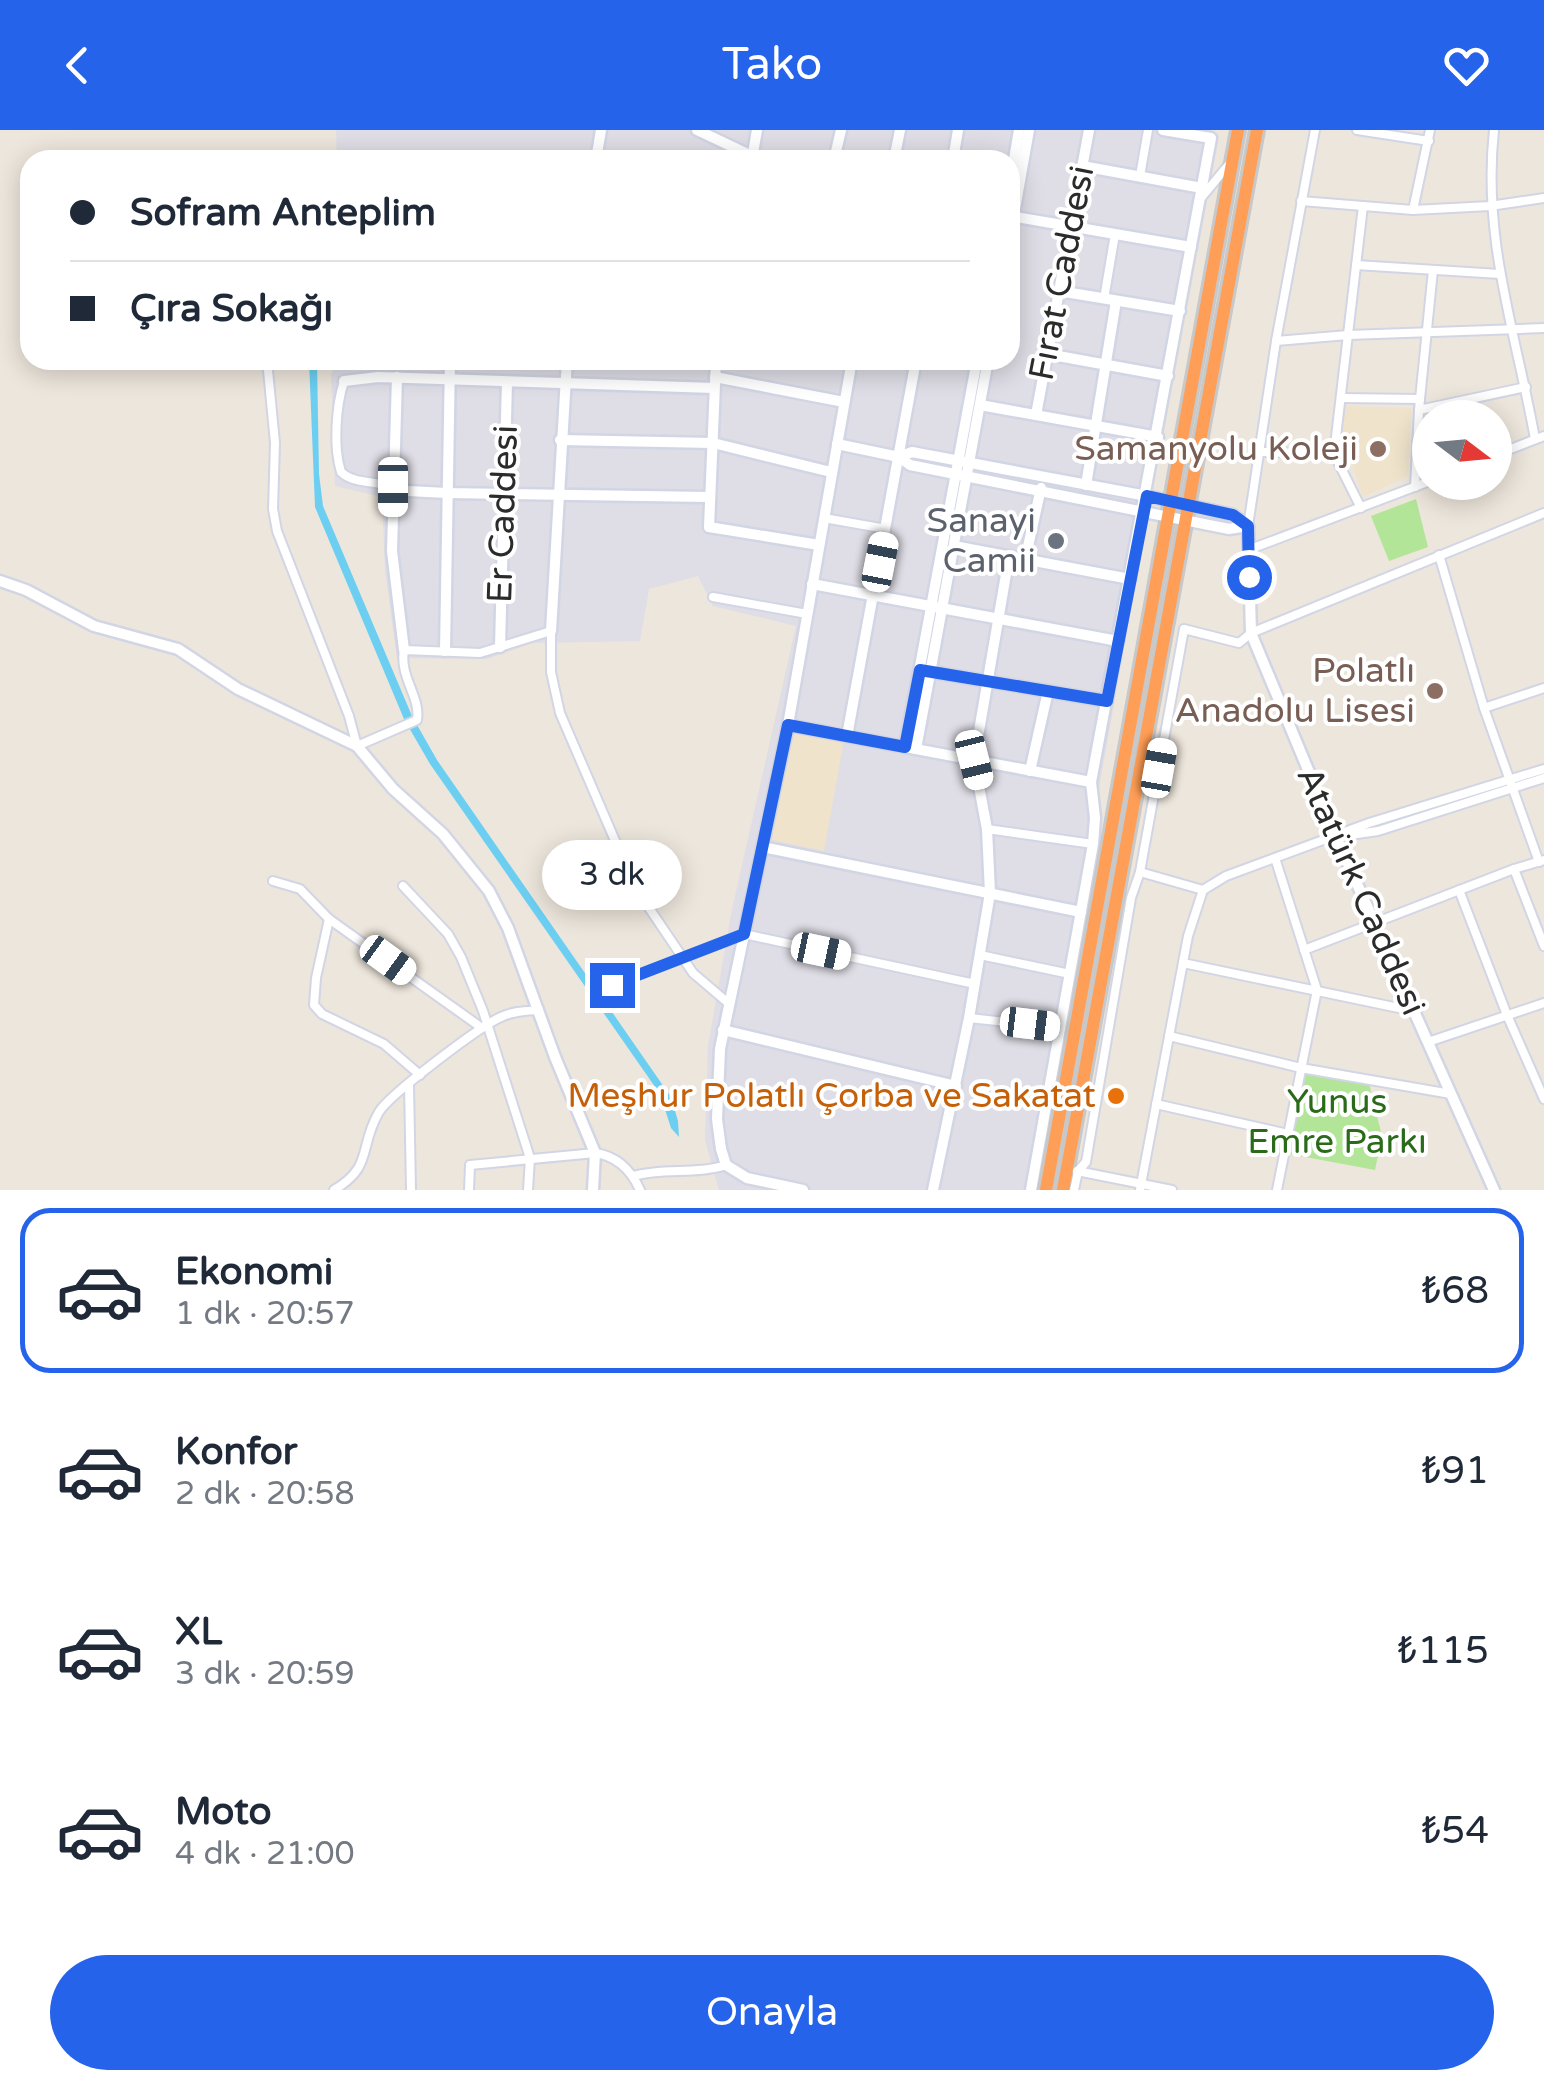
<!DOCTYPE html>
<html lang="tr">
<head>
<meta charset="utf-8">
<style>
  body { margin:0; font-family:"Varela Round",sans-serif; background:#f6f6f7; color:#1f2937; height:100vh; display:flex; flex-direction:column; font-size:38px; white-space:nowrap }
  * { box-sizing:border-box; margin:0 }
  p { font-size:32px; color:#747a83 }
  .icon { flex:none; width:55px; height:55px; fill:none; stroke:currentColor; stroke-width:2; stroke-linecap:round; stroke-linejoin:round }
  .map { position:relative; height:1060px; overflow:hidden }
  .side { display:flex; flex-direction:column; background:#fff; flex:1 }
  .side>* { flex:none }
  .top-card { position:absolute; left:20px; top:20px; width:1000px; height:220px; border-radius:30px; box-shadow:0 5px 25px #0003; display:grid; align-content:center; height:220px; padding:0 50px; background:#fff }
  .needle { width:65px; rotate:106deg }
  .fabs { position:absolute; left:1412px; top:270px; display:grid; gap:20px }
  .fabs a { display:grid; place-items:center; width:100px; height:100px; border-radius:50%; background:#fff; box-shadow:0 5px 25px #0003; font-size:50px }
  .end { position:absolute; width:45px; height:45px; margin:-22px; border:12px solid #2563eb; background:#fff; box-shadow:0 0 0 5px #fff }
  .from { border-radius:50% }
  .bubble { position:absolute; height:70px; border-radius:35px; background:#fff; box-shadow:0 5px 25px #0003; font-size:32px; font-weight:600; line-height:70px; text-align:center }
  .car { position:absolute; width:30px; height:60px; margin:-30px -15px; border-radius:12px; box-shadow:0 0 8px 2px #0007; background:linear-gradient(#fff 24%,#345 0 40%,#fff 0 76%,#345 0 86%,#fff 0) }
  .top-card b { display:flex; align-items:center; gap:35px; height:95px; font-size:38px }
  .top-card b+b { border-top:2px solid #e0e1e3 }
  .top-card i { width:25px; height:25px; background:#1f2937 }
  ul { padding:18px 0 0; list-style:none }
  li { display:flex; align-items:center; gap:30px; height:165px; margin:0 20px 15px; padding:0 30px; border:5px solid transparent; border-radius:30px }
  li div { flex:1 }
  li b { display:block; font-size:38px }
  li em { font-style:normal; font-weight:600 }
  li.selected { border-color:#2563eb }
  li>.icon { width:90px; height:90px; stroke-width:1.5 }
  .action { display:flex; gap:20px; margin-top:auto; padding:20px 50px }
  .action a { flex:1; height:115px; border-radius:60px; background:#2563eb; color:#fff; font-size:40px; font-weight:600; line-height:115px; text-align:center }
  header { display:flex; justify-content:space-between; align-items:center; height:130px; padding:0 50px; background:#2563eb; color:#fff; font-size:45px; font-weight:600 }
  .map>svg:first-child { display:block }
  .industrial { fill:#dfdde5 }
  .education { fill:#efe3cb }
  .green { fill:#b2e597 }
  .water { fill:#6ccff2 }
  .lines { fill:none; stroke-linecap:round; stroke-linejoin:round }
  .street-casing { stroke:#d2d5e4; stroke-width:12 }
  .secondary-casing { stroke:#d2d5e4; stroke-width:15 }
  .highway-casing { stroke:#c8c8c8; stroke-width:18 }
  .street { stroke:#fff; stroke-width:8 }
  .secondary { stroke:#fff; stroke-width:10 }
  .highway { stroke:#ff9e56; stroke-width:12 }
  .route { stroke:#2563eb; stroke-width:12 }
  .education-dot { fill:#8d6e63; stroke:#fff; stroke-width:4 }
  .worship-dot { fill:#6b7280; stroke:#fff; stroke-width:4 }
  .food-dot { fill:#e8710a; stroke:#fff; stroke-width:4 }
  .labels { text-anchor:middle; dominant-baseline:central; stroke-width:8; stroke-linejoin:round; paint-order:stroke }
  .street-label { font-size:35px; fill:#2b2b2b; stroke:#fff }
  .education-label { font-size:35px; fill:#785e54; stroke:#fff; text-anchor:end }
  .worship-label { font-size:35px; fill:#5b616d; stroke:#fff; text-anchor:end }
  .food-label { font-size:35px; fill:#c56008; stroke:#fff; text-anchor:end }
  .park-label { font-size:35px; fill:#296b18; stroke:#fff }
</style>
</head>
<body>
<header><svg class="icon" aria-label="back" viewBox="0 0 24 24"><path d="M15 5l-7 7 7 7"/></svg>Tako<svg class="icon" aria-label="heart" viewBox="0 0 24 24"><path d="M12 20l-8-8c-3-5 5-10 8-4 3-6 11-1 8 4z"/></svg></header>
<div class="map">
<svg width="1544" height="1060" viewBox="0 0 1544 1060">
  <rect width="100%" height="100%" fill="#ede6dc"/>
  <polygon class="industrial" points="336,0 1196,0 1216,5 1027,1060 719,1060 705,1010 708,916 731,784 796,496 713,476 698,446 649,459 640,511 533,513 487,529 397,528 385,440 382,367 335,356 331,244 339,230 1010,230 1010,30 337,30"/>
  <g class="education">
    <polygon points="1346,276 1411,278 1408,346 1363,367 1339,293"/>
    <polygon points="802,603 844,610 824,721 772,710 769,705 789,611 795,604"/>
  </g>
  <g class="green">
    <polygon points="1416,369 1428,417 1389,431 1371,386"/>
    <polygon points="1304,941 1369,953 1382,1006 1375,1040 1289,1024"/>
  </g>
  <polygon class="water" points="309,230 317,230 319,344 323,376 412,586 437,630 671,967 678,991 679,1007 671,998 660,964 430,634 404,589 315,377"/>
  <g class="lines">
    <defs>
      <g id="street">
        <polyline points="1357,0 1429,11"/>
        <path d="M1494 0C1482 110 1516 203 1535 309"/>
        <polyline points="1140,46 1148,0"/>
        <polyline points="1201,68 1230,33"/>
        <polyline points="1301,71 1413,80 1490,76 1544,68"/>
        <polyline points="1413,80 1430,0"/>
        <polyline points="1356,135 1500,144"/>
        <polyline points="1104,169 1115,104"/>
        <polyline points="1276,211 1348,205 1544,198"/>
        <path d="M267 230 275 313 273 379 277 401 349 586 357 616 417 590C421 567 399 547 404 520L480 523 551 501V542L560 583 635 757 693 843 727 872"/>
        <path d="M344 251C336 276 333 317 341 342 355 355 375 350 393 357"/>
        <polyline points="1341,268 1420,269 1419,280 1526,257"/>
        <polyline points="1420,269 1433,140"/>
        <polyline points="1262,322 1334,324"/>
        <polyline points="1495,325 1544,306"/>
        <polyline points="1415,357 1419,280"/>
        <polyline points="1361,378 1334,324 1363,76"/>
        <polyline points="824,388 886,399"/>
        <polyline points="1248,396 1276,211 1315,0"/>
        <polyline points="1248,420 1430,351"/>
        <polyline points="1439,425 1484,578 1539,732"/>
        <polyline points="713,467 807,484"/>
        <polyline points="1484,578 1544,558"/>
        <polyline points="987,699 1093,714"/>
        <polyline points="1350,705 1378,701 1544,648"/>
        <polyline points="1275,728 1317,860 1277,1060"/>
        <polyline points="1514,739 1544,816"/>
        <polyline points="273,751 300,759 329,789 482,898"/>
        <polyline points="403,756 448,804 461,827 483,881 530,1028 528,1060"/>
        <polyline points="1203,760 1140,742 1184,499 1239,513 1251,503 1544,383"/>
        <polyline points="1459,760 1507,885 1544,969"/>
        <polyline points="329,789 316,848 314,875 322,884 384,914 420,945"/>
        <polyline points="1304,820 1514,739 1544,730"/>
        <polyline points="980,825 1070,844"/>
        <polyline points="1183,833 1413,881"/>
        <polyline points="612,855 744,804 975,854"/>
        <polyline points="969,888 1061,898"/>
        <polyline points="1169,906 1301,938 1451,964"/>
        <polyline points="1428,912 1544,873"/>
        <polyline points="409,955 411,1060"/>
        <polyline points="1156,974 1288,1004"/>
        <polyline points="1077,1041 1172,1060"/>
        <path d="M633 1046C664 1037 696 1045 726 1035"/>
        <path d="M334 1060C374 1036 358 1018 379 982 389 965 480 896 501 887 514 881 526 881 539 880"/>
        <path d="M469 1060 470 1035 595 1023C617 1026 631 1040 640 1060"/>
        <polyline points="1074,1060 1078,1041 1086,1032 1131,768 1140,742"/>
        <polyline points="1140,1060 1188,806 1203,760 1226,746 1369,693 1544,639"/>
      </g>
      <g id="secondary">
        <polyline points="697,0 752,26"/>
        <polyline points="752,29 757,0"/>
        <polyline points="596,30 601,0"/>
        <polyline points="834,30 841,0"/>
        <polyline points="894,30 900,0"/>
        <polyline points="953,30 958,0"/>
        <polyline points="1082,36 1202,58"/>
        <polyline points="1010,52 1019,0"/>
        <polyline points="1010,86 1191,117"/>
        <polyline points="1010,107 1029,0"/>
        <polyline points="1059,161 1180,181"/>
        <polyline points="1047,224 1168,246"/>
        <polyline points="716,230 709,397 819,415"/>
        <polyline points="397,247 392,421 404,520"/>
        <polyline points="715,247 844,272"/>
        <polyline points="344,251 378,247 714,258"/>
        <polyline points="980,275 1158,307"/>
        <polyline points="1036,285 1089,0"/>
        <polyline points="560,310 713,313 831,342"/>
        <polyline points="837,314 899,327 910,335 1229,399 1248,396"/>
        <polyline points="899,327 912,322 1147,366 1233,385 1248,396"/>
        <polyline points="1086,355 1116,171"/>
        <polyline points="393,357 408,361 447,363 710,367"/>
        <polyline points="1248,396 1251,503 1336,707 1494,1060"/>
        <polyline points="954,416 1130,449"/>
        <polyline points="1025,430 1041,358"/>
        <polyline points="0,451 26,460 94,496 178,519 238,559 357,616 393,659 443,704 489,761 508,798 555,927 595,1023 593,1060"/>
        <polyline points="812,454 1118,511"/>
        <polyline points="551,501 567,230"/>
        <polyline points="500,517 507,252"/>
        <polyline points="445,521 450,230"/>
        <polyline points="926,541 1107,571"/>
        <polyline points="788,595 1091,652"/>
        <polyline points="847,606 916,230"/>
        <polyline points="905,617 977,230"/>
        <polyline points="916,619 988,230"/>
        <polyline points="1030,641 1048,561"/>
        <polyline points="762,717 1081,782"/>
        <polyline points="723,900 956,956"/>
        <polyline points="803,1060 747,1048 726,1035 721,1019 717,989 720,919 788,595 852,230"/>
        <polyline points="933,1060 969,888 990,763 987,699 974,630 1009,427"/>
        <polyline points="1031,1060 1093,714 1095,688 1091,652 1211,8 1163,0"/>
      </g>
      <g id="highway">
        <polyline points="1046,1060 1238,0"/>
        <polyline points="1063,1060 1257,0"/>
      </g>
    </defs>
    <use href="#street" class="street-casing"/>
    <use href="#secondary" class="secondary-casing"/>
    <use href="#highway" class="highway-casing"/>
    <use href="#street" class="street"/>
    <use href="#secondary" class="secondary"/>
    <use href="#highway" class="highway"/>
  </g>
  <g class="lines">
    <polyline class="route" points="612,855 744,804 788,595 905,617 920,540 1107,571 1147,366 1233,385 1248,396 1249,447"/>
  </g>
  <g class="education-dot">
    <circle cx="1378" cy="319" r="10"/>
    <circle cx="1435" cy="561" r="10"/>
  </g>
  <circle class="worship-dot" cx="1056" cy="411" r="10"/>
  <circle class="food-dot" cx="1116" cy="966" r="10"/>
  <g class="labels">
    <g class="street-label">
      <text transform="translate(1062 143) rotate(-79)">Fırat Caddesi</text>
      <text transform="translate(503 384) rotate(-88)">Er Caddesi</text>
      <text transform="translate(1361 761) rotate(66)">Atatürk Caddesi</text>
    </g>
    <g class="education-label">
      <text x="1358" y="319">Samanyolu Koleji</text>
      <text x="1415" y="541">Polatlı<tspan x="1415" dy="40">Anadolu Lisesi</tspan></text>
    </g>
    <g class="worship-label">
      <text x="1036" y="391">Sanayi<tspan x="1036" dy="40">Camii</tspan></text>
    </g>
    <g class="food-label">
      <text x="1096" y="966">Meşhur Polatlı Çorba ve Sakatat</text>
    </g>
    <g class="park-label">
      <text x="1337" y="972">Yunus<tspan x="1337" dy="40">Emre Parkı</tspan></text>
    </g>
  </g>
</svg>
<div class="fabs">
<a><svg class="needle" viewBox="-14 -14 28 28"><path d="M0-13l5 13h-10z" fill="#e53935"/><path d="M0 13l5-13h-10z" fill="#747a83"/></svg></a>
</div>
<i class="end from" style="left:1249px;top:447px"></i>
<i class="end" style="left:612px;top:855px"></i>
<div class="bubble" style="left:542px;top:710px;width:140px">3 dk</div>
<i class="car" style="left:393px;top:357px;rotate:180deg"></i>
<i class="car" style="left:880px;top:432px;rotate:11deg"></i>
<i class="car" style="left:974px;top:630px;rotate:166deg"></i>
<i class="car" style="left:1159px;top:638px;rotate:10deg"></i>
<i class="car" style="left:821px;top:821px;rotate:102deg"></i>
<i class="car" style="left:388px;top:830px;rotate:126deg"></i>
<i class="car" style="left:1030px;top:894px;rotate:97deg"></i>
<div class="top-card">
<b><i class="from"></i>Sofram Anteplim</b>
<b><i></i>Çıra Sokağı</b>
</div>
</div>
<section class="side">
<ul>
<li class="selected"><svg class="icon" aria-label="car" viewBox="0 0 24 24"><path d="M5 17H2v-5l4-1 3-4h7l3 4 3 1v5h-3M9 17h6M6 11h13"/><circle cx="7" cy="17" r="2"/><circle cx="17" cy="17" r="2"/></svg><div><b>Ekonomi</b><p>1 dk · 20:57</p></div><em>₺68</em></li>
<li><svg class="icon" aria-label="car" viewBox="0 0 24 24"><path d="M5 17H2v-5l4-1 3-4h7l3 4 3 1v5h-3M9 17h6M6 11h13"/><circle cx="7" cy="17" r="2"/><circle cx="17" cy="17" r="2"/></svg><div><b>Konfor</b><p>2 dk · 20:58</p></div><em>₺91</em></li>
<li><svg class="icon" aria-label="car" viewBox="0 0 24 24"><path d="M5 17H2v-5l4-1 3-4h7l3 4 3 1v5h-3M9 17h6M6 11h13"/><circle cx="7" cy="17" r="2"/><circle cx="17" cy="17" r="2"/></svg><div><b>XL</b><p>3 dk · 20:59</p></div><em>₺115</em></li>
<li><svg class="icon" aria-label="car" viewBox="0 0 24 24"><path d="M5 17H2v-5l4-1 3-4h7l3 4 3 1v5h-3M9 17h6M6 11h13"/><circle cx="7" cy="17" r="2"/><circle cx="17" cy="17" r="2"/></svg><div><b>Moto</b><p>4 dk · 21:00</p></div><em>₺54</em></li>
</ul>
<div class="action"><a>Onayla</a></div>
</section>
</body>
</html>
